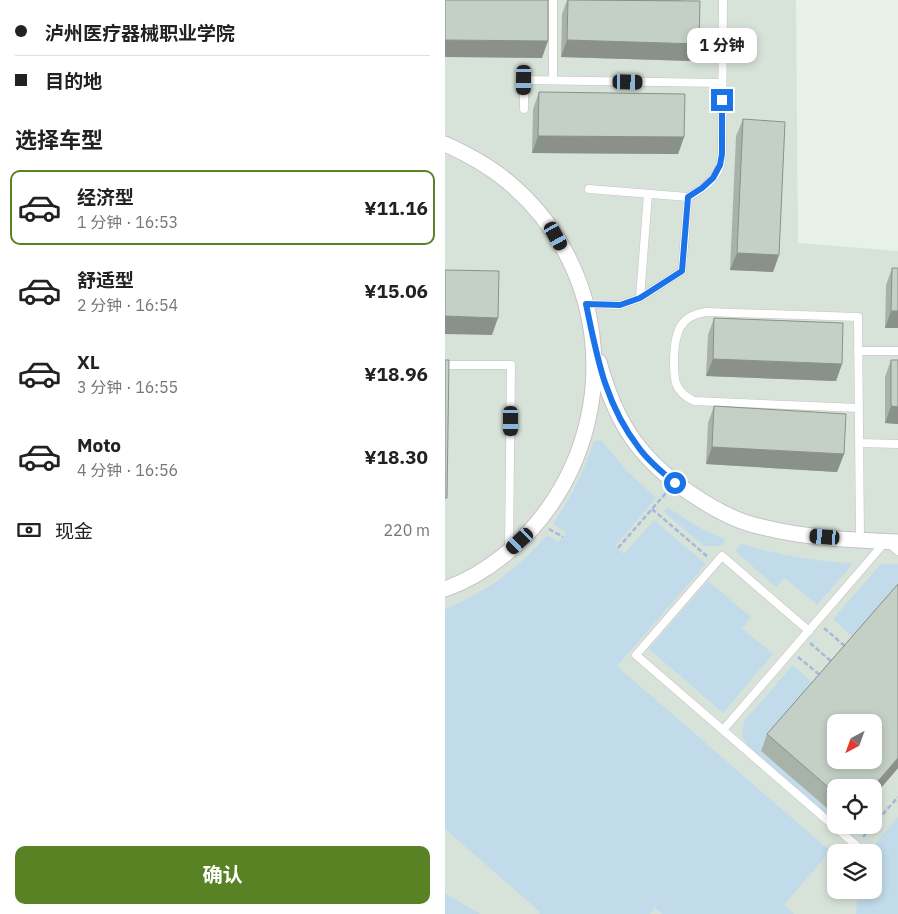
<!DOCTYPE html>
<html lang="zh">
<head>
<meta charset="utf-8">
<style>
  body { margin:0; font-family:"IBM Plex Sans","Noto Sans SC",sans-serif; background:#f6f6f6; color:#222; height:100vh; display:flex; flex-direction:column; font-size:19px; white-space:nowrap }
  * { box-sizing:border-box; margin:0 }
  p { font-size:16px; color:#767676 }
  .icon { flex:none; width:28px; height:28px; fill:none; stroke:currentColor; stroke-width:2; stroke-linecap:round; stroke-linejoin:round }
  .map { position:relative; flex:1; overflow:hidden }
  .panel { display:flex; flex-direction:column; background:#fff; width:445px }
  .panel>* { flex:none }
  .hud { display:grid; align-content:center; height:110px; padding:0 15px; background:#fff }
  .needle { width:32px; rotate:221deg }
  .controls { position:absolute; left:382px; top:714px; display:grid; gap:10px }
  .controls a { display:grid; place-items:center; width:55px; height:55px; border-radius:10px; background:#fff; box-shadow:0 2px 8px #0003; font-size:25px }
  .end { position:absolute; width:22px; height:22px; margin:-11px; border:6px solid #1a73e8; background:#fff; box-shadow:0 0 0 2px #fff }
  .from { border-radius:50% }
  .bubble { position:absolute; height:35px; border-radius:10px; background:#fff; box-shadow:0 2px 8px #0003; font-size:16px; font-weight:700; line-height:35px; text-align:center }
  .car { position:absolute; width:15px; height:30px; margin:-15px -8px; border-radius:6px; box-shadow:0 0 4px 1px #0007; background:linear-gradient(#222 24%,#8ab4d8 0 40%,#222 0 76%,#8ab4d8 0 86%,#222 0) }
  .hud b { display:flex; align-items:center; gap:18px; height:48px; font-size:19px }
  .hud b+b { border-top:1px solid #e0e0e0 }
  .hud i { width:12px; height:12px; background:#222 }
  ul { padding:0; list-style:none }
  li { display:flex; align-items:center; gap:15px; height:75px; margin:0 10px 8px; padding:0 5px; border:2px solid transparent; border-radius:10px }
  li div { flex:1 }
  li b { display:block; font-size:19px }
  li em { font-style:normal; font-weight:700 }
  li.selected { border-color:#588224 }
  li>.icon { width:45px; height:45px; stroke-width:1.5 }
  h2 { padding:0 15px; font-size:22px; line-height:60px }
  .pay { display:flex; align-items:center; gap:12px; height:55px; padding:0 15px; font-size:19px }
  .pay p { margin-inline-start:auto }
  .action { display:flex; gap:10px; margin-top:auto; padding:10px 15px }
  .action a { flex:1; height:58px; border-radius:10px; background:#588224; color:#fff; font-size:20px; font-weight:700; line-height:58px; text-align:center }
  main { display:flex; flex:1; min-height:0 }
  .map>svg:first-child { display:block }
  .education { fill:#d7e3d9; fill-rule:evenodd }
  .green { fill:#c2dbea }
  .lines { fill:none; stroke-linecap:round; stroke-linejoin:round }
  .lane-casing { stroke:#c8c0c8; stroke-width:9 }
  .street-casing { stroke:#c8c0c8; stroke-width:17 }
  .path { stroke:#a4b9dd; stroke-width:2.5; stroke-dasharray:5 2.5; stroke-linecap:butt }
  .lane { stroke:#fff; stroke-width:8 }
  .street { stroke:#fff; stroke-width:15 }
  .wall { fill:#a9b2a9 }
  .shaded-wall { fill:#89918a }
  .building { fill:#c4cfc5; stroke:#89918a; fill-rule:evenodd }
  .route { stroke:#1a73e8; stroke-width:6 }
</style>
</head>
<body>
<main>
<section class="panel">
<div class="hud">
<b><i class="from"></i>泸州医疗器械职业学院</b>
<b><i></i>目的地</b>
</div>
<h2>选择车型</h2>
<ul>
<li class="selected"><svg class="icon" aria-label="car" viewBox="0 0 24 24"><path d="M5 17H2v-5l4-1 3-4h7l3 4 3 1v5h-3M9 17h6M6 11h13"/><circle cx="7" cy="17" r="2"/><circle cx="17" cy="17" r="2"/></svg><div><b>经济型</b><p>1 分钟 · 16:53</p></div><em>¥11.16</em></li>
<li><svg class="icon" aria-label="car" viewBox="0 0 24 24"><path d="M5 17H2v-5l4-1 3-4h7l3 4 3 1v5h-3M9 17h6M6 11h13"/><circle cx="7" cy="17" r="2"/><circle cx="17" cy="17" r="2"/></svg><div><b>舒适型</b><p>2 分钟 · 16:54</p></div><em>¥15.06</em></li>
<li><svg class="icon" aria-label="car" viewBox="0 0 24 24"><path d="M5 17H2v-5l4-1 3-4h7l3 4 3 1v5h-3M9 17h6M6 11h13"/><circle cx="7" cy="17" r="2"/><circle cx="17" cy="17" r="2"/></svg><div><b>XL</b><p>3 分钟 · 16:55</p></div><em>¥18.96</em></li>
<li><svg class="icon" aria-label="car" viewBox="0 0 24 24"><path d="M5 17H2v-5l4-1 3-4h7l3 4 3 1v5h-3M9 17h6M6 11h13"/><circle cx="7" cy="17" r="2"/><circle cx="17" cy="17" r="2"/></svg><div><b>Moto</b><p>4 分钟 · 16:56</p></div><em>¥18.30</em></li>
</ul>
<div class="pay"><svg class="icon" aria-label="cash" viewBox="0 0 24 24"><path d="M3 7h18v10H3z"/><circle cx="12" cy="12" r="2"/></svg>现金<p>220 m</p></div>
<div class="action"><a>确认</a></div>
</section>
<div class="map">
<svg width="453" height="914" viewBox="0 0 453 914">
  <rect width="100%" height="100%" fill="#e7f1e8"/>
  <path class="education" d="M0 0H351L353 243 453 251V914H0ZM391 722H429V760H391ZM391 788H429V825H391ZM391 852H429V890H391Z"/>
  <g class="green">
    <path d="M156 440 181 470 211 498 170 546 179 554 209 520 261 564 172 666 385 851 339 905 349 914H217L210 908 205 914H94L95 912 0 829V609C42 592 72 569 102 535L113 542 122 533 108 524C126 497 139 472 149 441Z"/>
    <polygon points="222,507 255,528 281,540 276,546 259,546 219,512"/>
    <path d="M296 544C333 555 367 561 406 563V566L372 605 340 578 331 587 290 551Z"/>
    <polygon points="436,564 453,564 453,594 412,641 388,619"/>
    <polygon points="263,581 306,617 297,628 328,654 278,713 204,649"/>
    <polygon points="348,665 372,687 391,816 391,824 302,746 297,735 299,721"/>
    <polygon points="453,817 453,914 411,914 413,890 429,890 429,852 425,852 436,837"/>
    <polygon points="0,893 35,914 0,914"/>
  </g>
  <g class="lines">
    <defs>
      <g id="lane">
        <polyline points="108,80 108,0"/>
        <polyline points="79,109 79,80 277,83"/>
        <path d="M243 197C256 190 270 181 275 166 276 162 276 157 277 154L278 0"/>
        <polyline points="195,298 203,194"/>
        <polyline points="141,304 175,305 195,298 237,271 243,197 144,189"/>
        <polyline points="413,351 453,351"/>
        <polyline points="0,365 66,365 64,549"/>
        <path d="M414 408 249 401C228 391 229 379 229 358 230 334 233 316 261 312L413 317C414 391 415 465 415 539"/>
        <polyline points="414,443 453,444"/>
        <polyline points="364,631 277,556 191,655 419,852"/>
        <polyline points="278,730 441,541 453,551"/>
      </g>
      <g id="street">
        <path d="M0 144C22 154 43 165 62 181 159 261 177 402 105 506 80 542 42 574 0 589"/>
        <path d="M154 362C171 424 195 460 248 495 266 507 289 520 309 525 356 538 405 540 453 542"/>
      </g>
    </defs>
    <use href="#lane" class="lane-casing"/>
    <use href="#street" class="street-casing"/>
    <g class="path">
      <polyline points="207,509 263,557"/>
      <polyline points="104,529 118,537"/>
      <polyline points="173,548 221,493"/>
      <polyline points="379,628 401,647"/>
      <polyline points="365,643 388,663"/>
      <polyline points="353,657 376,676"/>
      <polyline points="418,837 453,797"/>
    </g>
    <use href="#lane" class="lane"/>
    <use href="#street" class="street"/>
  </g>
  <g class="wall">
    <polygon points="122,0 236,0 254,44 247,61 116,57 117,14"/>
    <polygon points="94,92 239,137 233,154 87,153 88,109"/>
    <polygon points="298,119 334,255 328,272 285,270 291,136"/>
    <polygon points="447,268 453,268 453,328 440,328 441,285"/>
    <polygon points="269,318 397,364 391,381 261,376 263,335"/>
    <polygon points="446,360 453,360 453,424 440,423 440,377"/>
    <polygon points="269,406 399,454 392,472 261,464 263,423"/>
    <polygon points="453,584 453,768 429,796 391,788 391,816 316,751 322,734"/>
  </g>
  <g class="shaded-wall">
    <polygon points="0,40 103,41 97,58 0,57"/>
    <polygon points="122,40 254,44 247,61 116,57"/>
    <polygon points="93,136 239,137 233,154 87,153"/>
    <polygon points="292,253 334,255 328,272 285,270"/>
    <polygon points="446,311 453,311 453,328 440,328"/>
    <polygon points="0,316 53,318 47,335 0,334"/>
    <polygon points="268,359 397,364 391,381 261,376"/>
    <polygon points="446,406 453,407 453,424 440,423"/>
    <polygon points="267,447 399,454 392,472 261,464"/>
    <polygon points="453,758 453,768 429,796 429,788 427,788"/>
  </g>
  <g class="building">
    <polygon points="0,0 103,0 103,41 0,40"/>
    <polygon points="123,0 255,1 254,44 122,40"/>
    <polygon points="94,92 240,94 239,137 93,136"/>
    <polygon points="298,119 340,122 334,255 292,253"/>
    <polygon points="447,268 453,268 453,311 446,311"/>
    <polygon points="0,270 54,271 53,318 0,316"/>
    <polygon points="269,318 398,323 397,364 268,359"/>
    <polygon points="0,360 4,360 2,498 0,498"/>
    <polygon points="446,360 453,360 453,407 446,406"/>
    <polygon points="269,406 401,414 399,454 267,447"/>
    <path d="M453 584V758L427 788H391V794L322 734ZM391 722H429V760H391Z"/>
  </g>
  <g class="lines">
    <path class="route" d="M230 483C217 472 204 462 194 448 160 404 152 357 141 304L175 305 195 298 237 271 243 197 257 188 268 178 275 165 277 154V100"/>
  </g>
</svg>
<div class="controls">
<a><svg class="needle" viewBox="-14 -14 28 28"><path d="M0-13l5 13h-10z" fill="#e53935"/><path d="M0 13l5-13h-10z" fill="#767676"/></svg></a>
<a><svg class="icon" aria-label="locate" viewBox="0 0 24 24"><circle cx="12" cy="12" r="6"/><path d="M12 2v4M12 18v4M2 12h4M18 12h4"/></svg></a>
<a><svg class="icon" aria-label="layers" viewBox="0 0 24 24"><path d="M12 4l9 5-9 5-9-5zM3 14l9 5 9-5"/></svg></a>
</div>
<i class="end from" style="left:230px;top:483px"></i>
<i class="end" style="left:277px;top:100px"></i>
<div class="bubble" style="left:242px;top:28px;width:70px">1 分钟</div>
<i class="car" style="left:79px;top:80px;rotate:181deg"></i>
<i class="car" style="left:183px;top:82px;rotate:91deg"></i>
<i class="car" style="left:111px;top:236px;rotate:151deg"></i>
<i class="car" style="left:66px;top:421px;rotate:180deg"></i>
<i class="car" style="left:380px;top:537px;rotate:274deg"></i>
<i class="car" style="left:75px;top:541px;rotate:227deg"></i>
</div>
</main>
</body>
</html>
